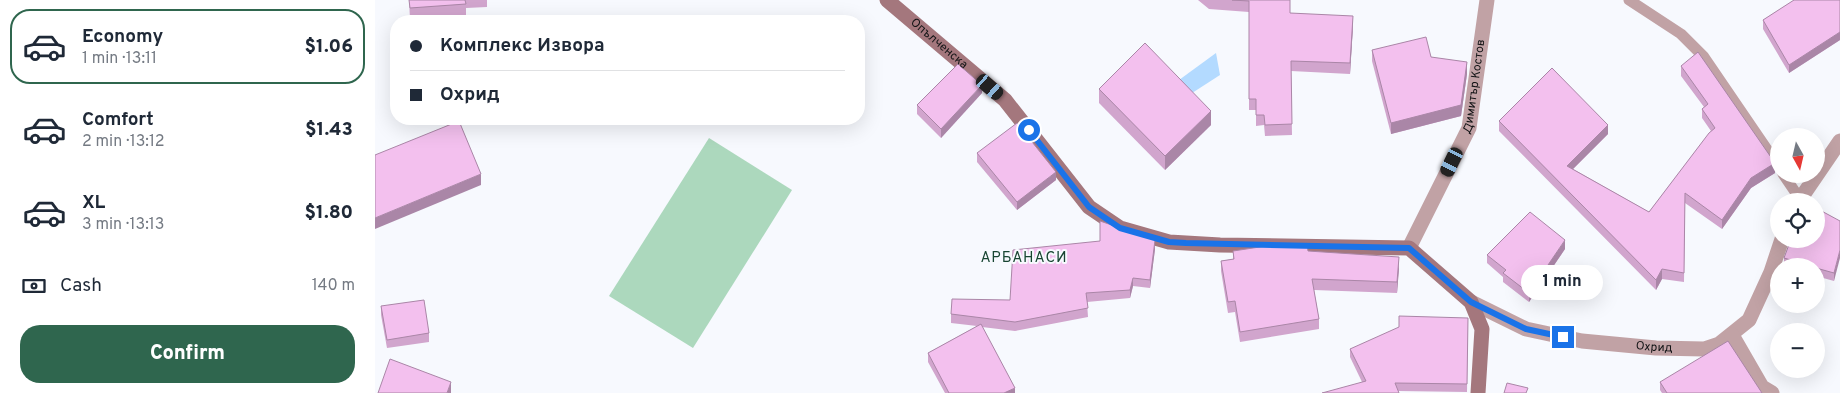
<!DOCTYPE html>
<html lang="en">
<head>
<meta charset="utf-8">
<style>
  body { margin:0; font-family:Overpass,sans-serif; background:#f6f6f7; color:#1f2937; height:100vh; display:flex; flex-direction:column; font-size:19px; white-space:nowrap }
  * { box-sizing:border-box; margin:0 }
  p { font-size:16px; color:#747a83 }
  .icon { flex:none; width:28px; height:28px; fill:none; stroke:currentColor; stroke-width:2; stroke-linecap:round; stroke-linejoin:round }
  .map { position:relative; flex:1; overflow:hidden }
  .details { display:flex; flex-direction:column; background:#fff; width:375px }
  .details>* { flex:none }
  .top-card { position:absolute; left:15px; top:15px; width:475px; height:110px; border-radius:20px; box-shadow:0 5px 20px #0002; display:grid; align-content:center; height:110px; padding:0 20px; background:#fff }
  .needle { width:32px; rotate:172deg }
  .fabs { position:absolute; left:1395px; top:128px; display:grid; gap:10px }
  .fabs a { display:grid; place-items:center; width:55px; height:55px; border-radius:50%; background:#fff; box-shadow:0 5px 20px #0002; font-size:25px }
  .end { position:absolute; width:22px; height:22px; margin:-11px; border:6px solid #1a73e8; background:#fff; box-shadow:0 0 0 2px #fff }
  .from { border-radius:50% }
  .bubble { position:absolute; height:35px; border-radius:18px; background:#fff; box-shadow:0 5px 20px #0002; font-size:16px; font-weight:800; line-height:35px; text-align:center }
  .car { position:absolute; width:15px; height:30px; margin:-15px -8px; border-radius:6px; box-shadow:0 0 4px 1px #0007; background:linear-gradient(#222 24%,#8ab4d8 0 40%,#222 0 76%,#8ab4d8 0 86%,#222 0) }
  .top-card b { display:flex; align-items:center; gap:18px; height:48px; font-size:19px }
  .top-card b+b { border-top:1px solid #e0e1e3 }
  .top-card i { width:12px; height:12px; background:#1f2937 }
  ul { padding:9px 0 0; list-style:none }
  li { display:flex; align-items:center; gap:15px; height:75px; margin:0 10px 8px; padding:0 10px; border:2px solid transparent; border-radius:20px }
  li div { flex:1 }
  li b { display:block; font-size:19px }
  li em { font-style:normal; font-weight:800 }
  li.on { border-color:#2f664e }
  li>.icon { width:45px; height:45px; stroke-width:1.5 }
  .pay { display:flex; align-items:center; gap:12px; height:55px; padding:0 20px; font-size:19px }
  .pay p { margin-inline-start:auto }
  .action { display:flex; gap:10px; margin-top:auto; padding:10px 20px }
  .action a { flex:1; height:58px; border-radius:20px; background:#2f664e; color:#fff; font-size:20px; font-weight:800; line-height:58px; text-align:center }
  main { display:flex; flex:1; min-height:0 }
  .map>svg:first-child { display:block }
  .green { fill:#acd8bd }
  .water { fill:#b3daff }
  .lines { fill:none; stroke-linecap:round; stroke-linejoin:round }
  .lane { stroke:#c1a2a5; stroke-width:11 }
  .street { stroke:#c1a2a5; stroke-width:15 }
  .secondary { stroke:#a4777d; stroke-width:15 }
  .wall { fill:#d1a5cd }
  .shaded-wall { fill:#aa86a7 }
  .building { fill:#f3c0ee; stroke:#aa86a7 }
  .route { stroke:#1a73e8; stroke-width:6 }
  .labels { text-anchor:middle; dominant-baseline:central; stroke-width:4; stroke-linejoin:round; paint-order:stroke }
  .street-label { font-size:12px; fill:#131416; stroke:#f7f9fe }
  .quarter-label { font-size:15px; letter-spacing:1px; fill:#184532; stroke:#f7f9fe }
</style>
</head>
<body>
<main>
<section class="details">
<ul>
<li class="on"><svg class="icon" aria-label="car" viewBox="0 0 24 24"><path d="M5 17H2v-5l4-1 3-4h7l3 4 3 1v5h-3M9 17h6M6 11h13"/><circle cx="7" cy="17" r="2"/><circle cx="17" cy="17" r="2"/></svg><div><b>Economy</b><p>1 min · 13:11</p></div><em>$1.06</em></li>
<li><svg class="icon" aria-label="car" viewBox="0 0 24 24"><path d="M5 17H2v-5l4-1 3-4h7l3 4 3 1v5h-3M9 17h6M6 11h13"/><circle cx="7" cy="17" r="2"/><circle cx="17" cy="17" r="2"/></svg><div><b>Comfort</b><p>2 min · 13:12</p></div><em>$1.43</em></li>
<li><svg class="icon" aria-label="car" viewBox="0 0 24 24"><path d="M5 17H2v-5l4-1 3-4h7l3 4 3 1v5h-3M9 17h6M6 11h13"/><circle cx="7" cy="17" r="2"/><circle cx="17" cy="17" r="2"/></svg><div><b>XL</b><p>3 min · 13:13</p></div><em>$1.80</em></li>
</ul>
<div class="pay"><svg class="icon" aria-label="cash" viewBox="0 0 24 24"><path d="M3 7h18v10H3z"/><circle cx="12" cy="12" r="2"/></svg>Cash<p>140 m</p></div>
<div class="action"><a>Confirm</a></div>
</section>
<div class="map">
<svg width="1465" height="393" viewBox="0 0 1465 393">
  <rect width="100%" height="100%" fill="#f7f9fe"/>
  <polygon class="green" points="334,138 417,190 318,348 234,296"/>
  <polygon class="water" points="841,53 845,75 814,95 804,80"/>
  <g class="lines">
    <g class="lane">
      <polyline points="1254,0 1306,34 1329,57 1404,167"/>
      <polyline points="1408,174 1425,199"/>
    </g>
    <g class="street">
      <polyline points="1424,201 1465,141"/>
      <path id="s1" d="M1034 248 1094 128 1112 0"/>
      <path id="s2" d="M1096 302 1151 329 1207 341 1281 348 1329 349 1344 344 1374 320 1396 272 1407 239"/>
      <polyline points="1357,335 1387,387 1397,393"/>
    </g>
    <path class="secondary" id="s3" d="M512 0 630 100 714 207 745 228 794 242 845 245 1034 248 1096 302 1107 329 1103 393"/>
  </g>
  <g class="wall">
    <polygon points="34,0 112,0 112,7 91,8 91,15 35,19"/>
    <polygon points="823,0 915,0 915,13 978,26 975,74 916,71 917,135 890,136 889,125 881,126 881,110 874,110 874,12 834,9"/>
    <polygon points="1418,0 1465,0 1465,40 1414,73 1388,29 1388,20 1418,1"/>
    <polygon points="997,50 1056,57 1092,74 1086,116 1016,134 997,61"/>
    <polygon points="1306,66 1400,173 1376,188 1347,229 1310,203 1309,282 1287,279 1281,290 1124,131 1124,121 1233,134 1198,169 1274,212 1336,131 1327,118 1327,109 1329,107 1306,76"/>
    <polygon points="724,89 836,125 790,170 724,103"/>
    <polygon points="607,93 566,138 542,114 542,105"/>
    <polygon points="602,153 681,180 642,210 602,162"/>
    <polygon points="1465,221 1459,281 1441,276 1441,266 1409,266 1409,258"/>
    <polygon points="780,249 775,288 758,286 755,298 712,302 713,317 640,331 607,327 640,393 570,393 553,362 553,353 602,326 576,323 576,314 635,300"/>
    <polygon points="1190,249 1154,302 1128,282 1128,277 1112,263 1112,255"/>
    <polygon points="858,251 933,251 1024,268 1022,293 939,290 944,319 944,329 865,342 860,312 853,313 846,271 846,261 858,259"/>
    <polygon points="6,306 54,333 54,342 12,348 6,315"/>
    <polygon points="1093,318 1092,392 1023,391 987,382 975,357 975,349"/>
    <polygon points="1285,382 1387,393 1287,393 1285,390"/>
  </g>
  <g class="shaded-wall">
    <polygon points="978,16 978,26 975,74 975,63"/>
    <polygon points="1465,32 1465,40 1414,73 1414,65"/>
    <polygon points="1092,62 1092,74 1086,116 1016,134 1016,123"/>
    <polygon points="607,85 607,93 566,138 566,129"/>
    <polygon points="836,111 836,125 790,170 790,156"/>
    <polygon points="1233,125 1233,134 1192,175 1192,166"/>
    <polygon points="1400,163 1400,173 1376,188 1347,229 1347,220 1376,178"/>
    <polygon points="681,172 681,180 642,210 642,202"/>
    <polygon points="106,174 106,185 0,229 0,218"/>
    <polygon points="780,240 780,249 775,288 775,280"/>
    <polygon points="1190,240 1190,249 1154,302 1154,293"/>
    <polygon points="1465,250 1465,258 1459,281 1459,273"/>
    <polygon points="1024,257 1024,268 1022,293 1022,282"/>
    <polygon points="1287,269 1287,279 1281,290 1281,280"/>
    <polygon points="758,278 758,286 755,298 755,290"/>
    <polygon points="76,382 76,393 72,393"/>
    <polygon points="640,388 640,393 629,393"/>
  </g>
  <g class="building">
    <polygon points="34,0 90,0 91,4 35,8"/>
    <polygon points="857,0 915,0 915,13 978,16 975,63 916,61 917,124 890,125 889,115 881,115 881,99 874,99 874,1"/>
    <polygon points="1419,0 1465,0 1465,32 1414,65 1388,20"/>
    <polygon points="1051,37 1056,57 1092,62 1086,105 1016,123 997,50"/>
    <polygon points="770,43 836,111 790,156 724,89"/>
    <polygon points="1323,52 1400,163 1376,178 1347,220 1310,193 1309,273 1287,269 1281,280 1124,121 1177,68 1233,125 1192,166 1274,212 1334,133 1340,128 1327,109 1333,104 1306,66"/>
    <polygon points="583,64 607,85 566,129 542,105"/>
    <polygon points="84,121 106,174 0,218 0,155"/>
    <polygon points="642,123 681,172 642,202 602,153"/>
    <polygon points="1441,208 1465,221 1465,250 1459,273 1441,268 1441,266 1436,266 1409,258 1416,239 1441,239"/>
    <polygon points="1155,212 1190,240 1154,293 1128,273 1131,270 1112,255"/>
    <polygon points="725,221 780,240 775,280 758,278 755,290 711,293 713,308 640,322 576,314 577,299 635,300 638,250 725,241"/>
    <polygon points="898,245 932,245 933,251 1024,257 1022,282 937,279 944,319 865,332 860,301 853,302 846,261 859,259 858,251"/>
    <polygon points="49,300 54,333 12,340 6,306"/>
    <polygon points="1024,316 1093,318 1092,384 1020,383 1024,393 947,393 991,381 975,349 1024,327"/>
    <polygon points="606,324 640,388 629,393 574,393 553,353"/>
    <polygon points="1353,341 1387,393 1292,393 1285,382"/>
    <polygon points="15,359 76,382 72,393 3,393"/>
    <polygon points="1132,383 1153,388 1151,393 1129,393"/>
  </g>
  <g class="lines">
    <polyline class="route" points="654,130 714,207 745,228 794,242 811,243 1034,248 1096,302 1151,329 1188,337"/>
  </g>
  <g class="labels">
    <g class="street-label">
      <text stroke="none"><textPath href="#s3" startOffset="68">Опълченска</textPath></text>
      <text stroke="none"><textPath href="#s1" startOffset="176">Димитър Костов</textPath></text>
      <text stroke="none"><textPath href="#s2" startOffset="191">Охрид</textPath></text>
    </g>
    <g class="quarter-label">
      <text x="649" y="258">АРБАНАСИ</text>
    </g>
  </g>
</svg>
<div class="fabs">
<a><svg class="needle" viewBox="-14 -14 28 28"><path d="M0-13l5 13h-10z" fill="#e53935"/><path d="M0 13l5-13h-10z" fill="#747a83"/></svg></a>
<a><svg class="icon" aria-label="locate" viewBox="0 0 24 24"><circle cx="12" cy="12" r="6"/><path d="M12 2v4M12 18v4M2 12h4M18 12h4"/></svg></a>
<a>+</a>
<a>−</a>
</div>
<i class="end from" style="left:654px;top:130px"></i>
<i class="end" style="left:1188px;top:337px"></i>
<div class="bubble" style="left:1146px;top:265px;width:82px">1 min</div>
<i class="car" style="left:615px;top:87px;rotate:131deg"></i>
<i class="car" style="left:1077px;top:162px;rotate:206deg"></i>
<div class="top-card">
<b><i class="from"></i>Комплекс Извора</b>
<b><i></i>Охрид</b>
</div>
</div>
</main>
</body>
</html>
